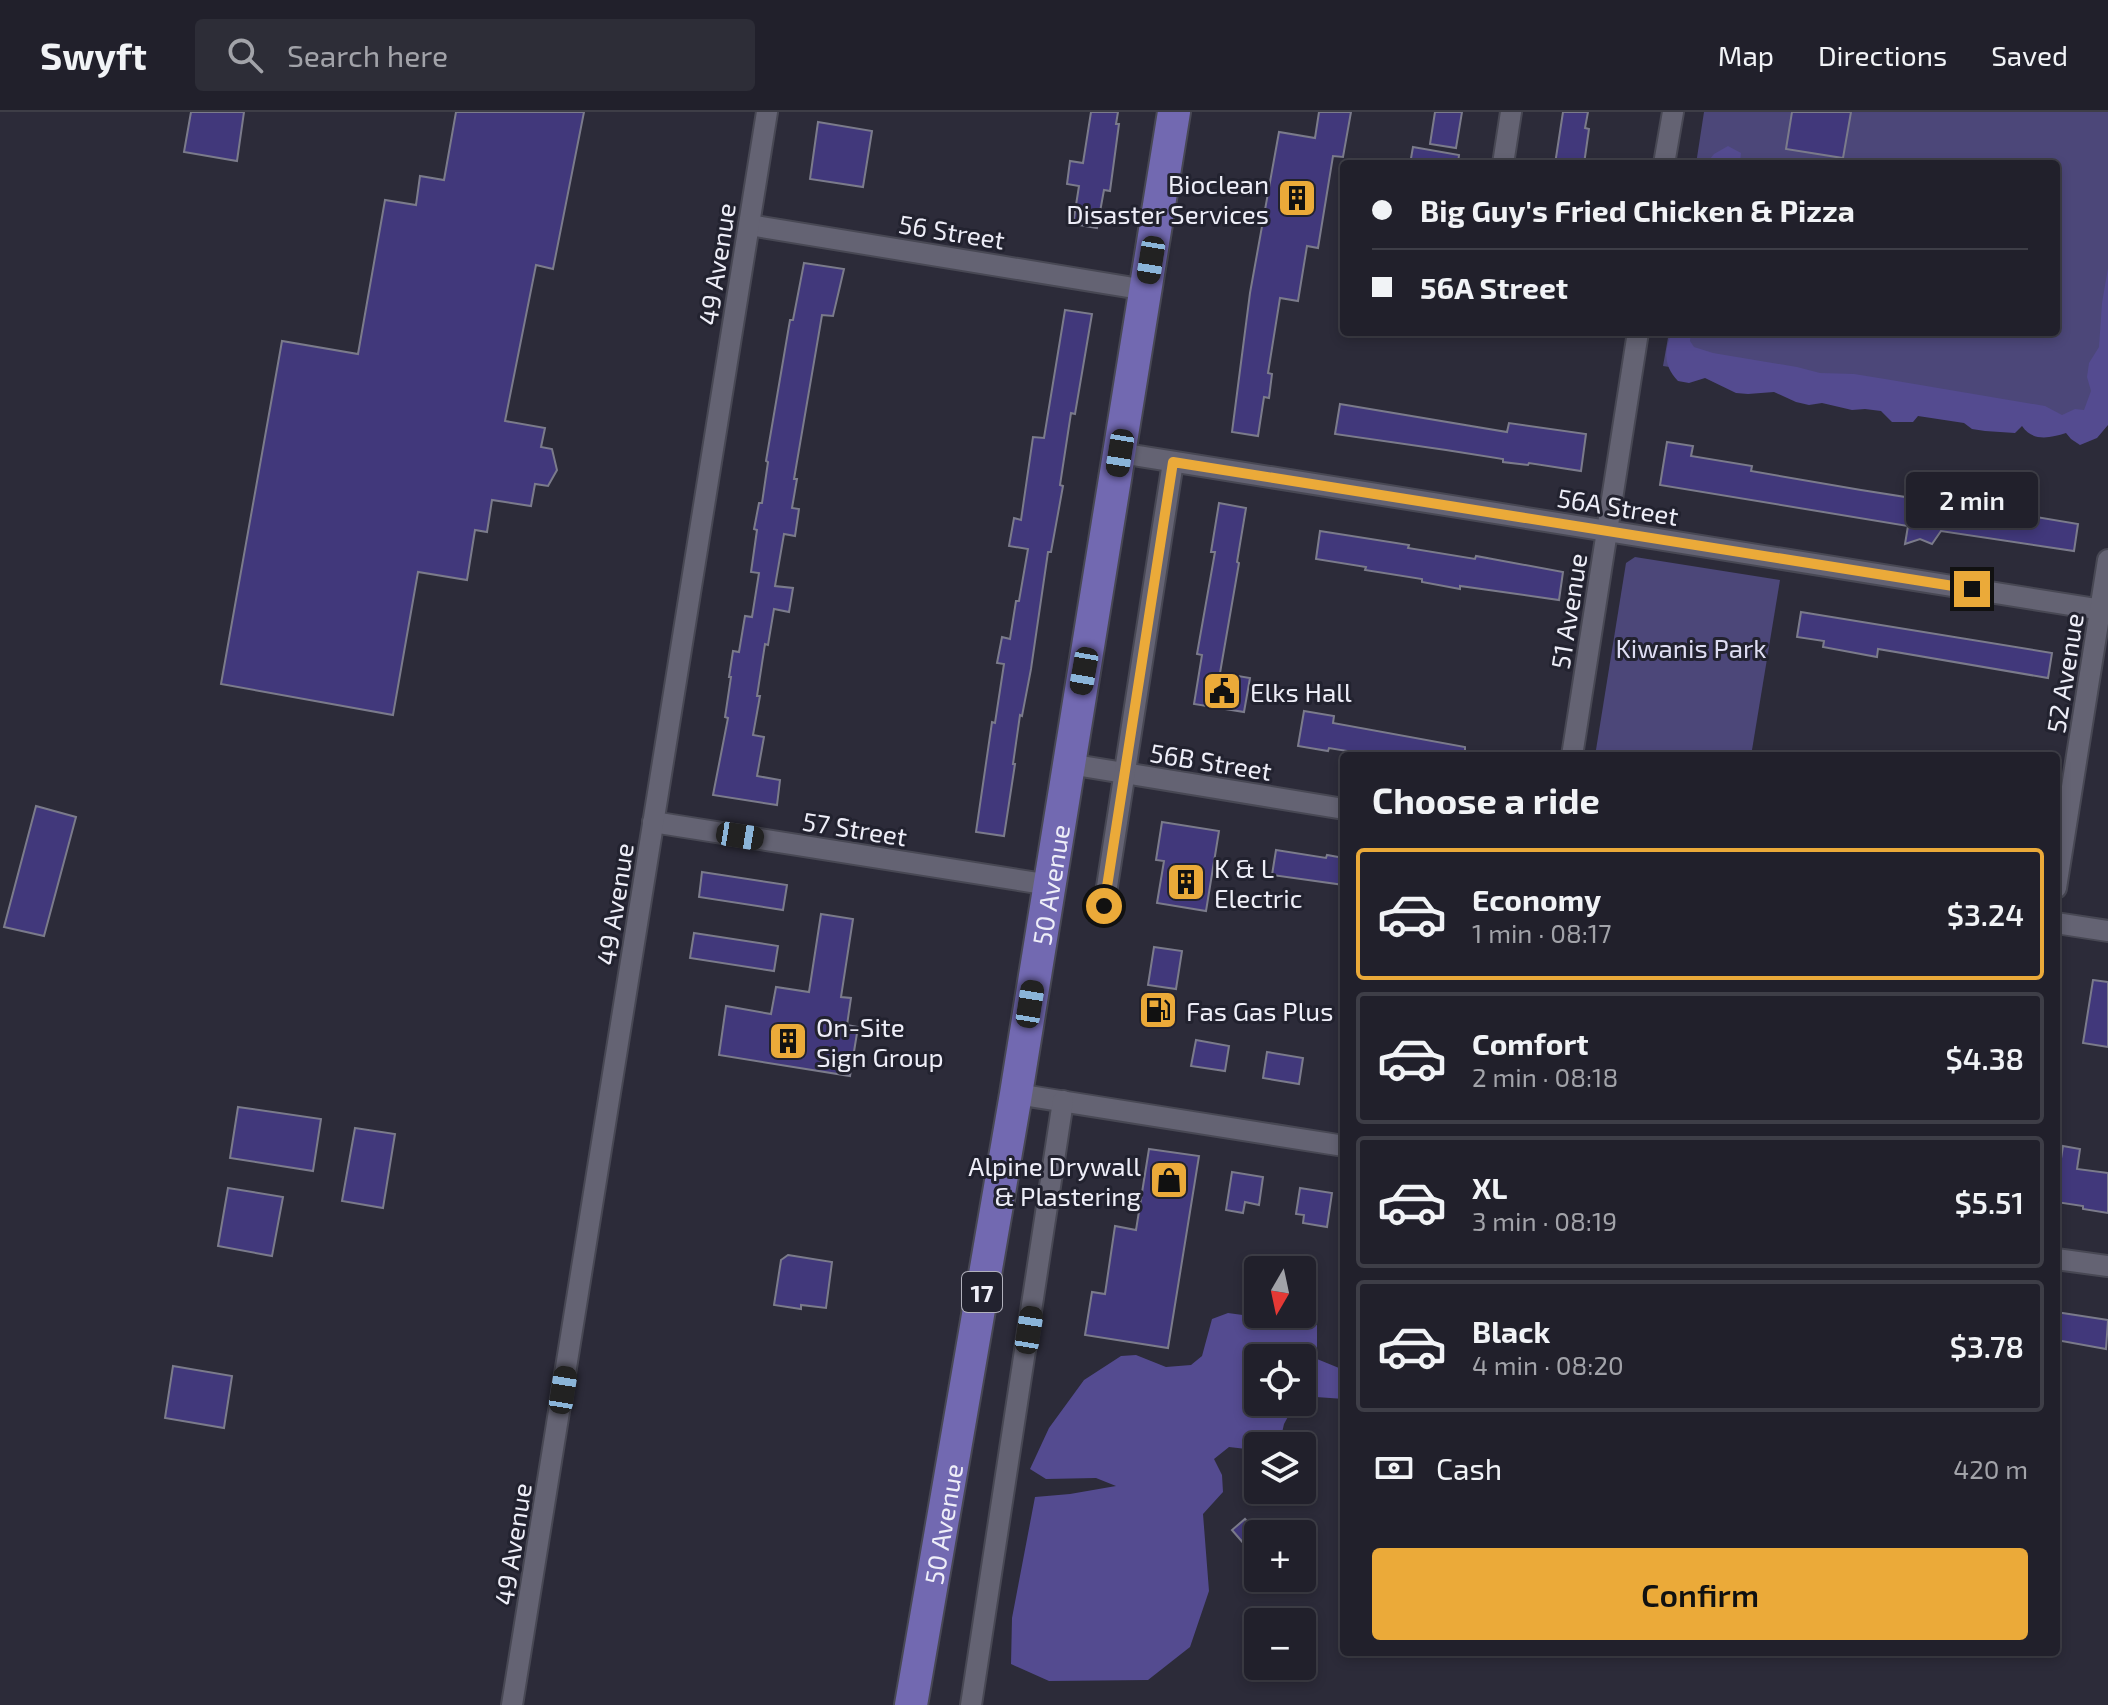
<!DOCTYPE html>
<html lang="en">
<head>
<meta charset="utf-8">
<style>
  body { margin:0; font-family:"Exo 2",sans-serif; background:#2d2d37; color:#f1f3f6; height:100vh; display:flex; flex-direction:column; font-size:30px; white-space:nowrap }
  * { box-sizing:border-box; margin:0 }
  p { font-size:26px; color:#a2a3a9 }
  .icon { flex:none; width:44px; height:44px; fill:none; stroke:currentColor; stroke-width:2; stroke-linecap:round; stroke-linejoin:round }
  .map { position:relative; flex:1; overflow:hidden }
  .panel { position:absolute; left:1340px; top:640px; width:720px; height:904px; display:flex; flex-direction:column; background:#21202b; border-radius:8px; box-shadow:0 4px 12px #0003,0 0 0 2px #3e3e47 }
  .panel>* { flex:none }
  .guide { position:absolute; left:1340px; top:48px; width:720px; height:176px; border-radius:8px; box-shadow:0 4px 12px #0003,0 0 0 2px #3e3e47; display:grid; align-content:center; height:176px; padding:0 32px; background:#21202b }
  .needle { width:52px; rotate:189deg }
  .controls { position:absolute; left:1244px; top:1144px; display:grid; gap:16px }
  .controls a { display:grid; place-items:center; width:72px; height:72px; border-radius:8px; background:#21202b; box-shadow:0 4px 12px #0003,0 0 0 2px #3e3e47; font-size:40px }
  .end { position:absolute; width:36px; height:36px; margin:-18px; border:10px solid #ebaa39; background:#111; box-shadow:0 0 0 4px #111 }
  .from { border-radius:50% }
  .bubble { position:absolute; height:56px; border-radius:8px; background:#21202b; box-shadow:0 4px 12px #0003,0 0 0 2px #3e3e47; font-size:26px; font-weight:600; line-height:56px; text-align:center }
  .car { position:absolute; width:24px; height:48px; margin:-24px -12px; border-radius:10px; box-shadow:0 0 6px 2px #0007; background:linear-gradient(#222 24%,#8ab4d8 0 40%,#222 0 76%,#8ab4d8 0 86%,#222 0) }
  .guide b { display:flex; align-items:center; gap:28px; height:76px; font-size:30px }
  .guide b+b { border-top:2px solid #3e3e47 }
  .guide i { width:20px; height:20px; background:#f1f3f6 }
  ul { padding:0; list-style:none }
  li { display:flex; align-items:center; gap:24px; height:132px; margin:0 16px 12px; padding:0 16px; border:4px solid #3e3e47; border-radius:8px }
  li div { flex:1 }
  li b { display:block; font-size:30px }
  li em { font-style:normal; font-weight:600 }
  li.current { border-color:#ebaa39 }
  li>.icon { width:72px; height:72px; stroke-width:1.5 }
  h2 { padding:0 32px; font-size:36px; line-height:96px }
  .pay { display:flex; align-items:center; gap:20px; height:88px; padding:0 32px; font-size:30px }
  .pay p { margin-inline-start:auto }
  .action { display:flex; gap:16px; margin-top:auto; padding:16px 32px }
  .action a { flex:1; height:92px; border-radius:8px; background:#ebaa39; color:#111; font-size:32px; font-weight:600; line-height:92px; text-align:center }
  header { display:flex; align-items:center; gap:48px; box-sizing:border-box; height:112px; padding:0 40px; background:#21202b; border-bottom:2px solid #3e3e47 }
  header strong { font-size:38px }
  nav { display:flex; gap:44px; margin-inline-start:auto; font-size:28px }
  .search { width:560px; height:72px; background:#2d2d37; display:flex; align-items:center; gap:20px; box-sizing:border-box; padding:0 28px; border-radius:8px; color:#a2a3a9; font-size:30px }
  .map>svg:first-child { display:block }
  .green { fill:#4c4779 }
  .forest { fill:#544b90 }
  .building { fill:#41387b; stroke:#7b7b8b; stroke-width:2 }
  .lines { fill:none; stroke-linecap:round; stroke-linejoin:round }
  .minor-casing { stroke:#484854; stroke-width:24 }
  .primary-casing { stroke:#484854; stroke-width:36 }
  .minor { stroke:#646373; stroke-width:20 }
  .primary { stroke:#7269b1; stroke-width:32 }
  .route { stroke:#ebaa39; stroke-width:10 }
  .labels { text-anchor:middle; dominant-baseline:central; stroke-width:6; stroke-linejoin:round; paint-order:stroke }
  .shield { fill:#22222f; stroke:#b1b1bc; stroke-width:2 }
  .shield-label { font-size:24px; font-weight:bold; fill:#eeeef8 }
  .poi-label { font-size:26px; fill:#eeeef8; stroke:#22222f; text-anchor:start }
  .street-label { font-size:26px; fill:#eeeef8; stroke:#22222f }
  .park-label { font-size:26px; fill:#dfdef3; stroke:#22222f }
</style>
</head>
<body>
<header>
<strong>Swyft</strong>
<div class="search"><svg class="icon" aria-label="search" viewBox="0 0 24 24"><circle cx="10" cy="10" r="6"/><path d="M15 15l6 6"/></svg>Search here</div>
<nav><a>Map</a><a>Directions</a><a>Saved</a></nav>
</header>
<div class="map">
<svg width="2108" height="1593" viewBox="0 0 2108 1593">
  <rect width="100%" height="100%" fill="#2c2b39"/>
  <g class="green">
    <polygon points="1704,0 2108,0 2108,227 2092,321 1663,254 1669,220 2056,220 2056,52 1696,52"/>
    <polygon points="1635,445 1780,468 1751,644 1595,644 1626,451"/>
  </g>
  <g class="forest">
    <polygon points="1728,34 1741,41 1740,52 1706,52 1714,42"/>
    <path d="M2108 156V313L2097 326 2080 333 2071 327 2066 321C2050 326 2033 330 2022 314L2015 321 1985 319 1972 317 1964 311 1918 304 1913 310H1892L1881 299 1865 297 1852 298 1822 291 1809 293 1796 290 1774 280 1748 282 1736 281 1705 266 1689 271 1678 269C1663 253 1664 239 1672 220H1691L1690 229 1694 235 1713 241 1797 255 1820 261 1854 262 1885 267 2045 294 2062 303 2075 297 2084 298 2091 279 2087 265 2089 251 2099 235 2102 191Z"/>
    <polygon points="1228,1201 1317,1213 1317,1247 1339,1256 1344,1253 1344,1287 1302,1284 1302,1246 1258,1246 1258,1290 1296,1290 1284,1312 1279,1334 1258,1334 1258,1338 1255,1338 1229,1335 1214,1347 1222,1363 1223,1380 1203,1402 1209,1479 1190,1535 1148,1568 1049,1569 1011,1552 1012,1506 1035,1385 1070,1382 1116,1374 1096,1366 1046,1367 1030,1357 1049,1316 1084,1268 1121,1244 1136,1243 1166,1255 1191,1253 1202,1244 1212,1207"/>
  </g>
  <g class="building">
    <polygon points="191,0 244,0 237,49 184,40"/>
    <polygon points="456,0 584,0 553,157 536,153 505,309 545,316 541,335 552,337 557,358 548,374 535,372 531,394 492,388 487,420 475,418 467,468 418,460 393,603 221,572 282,229 358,242 385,88 416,93 420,64 444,68"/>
    <polygon points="1091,0 1118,0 1116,12 1119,12 1110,79 1104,78 1097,116 1073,112 1079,74 1067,72 1070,49 1083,51"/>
    <polygon points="1319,0 1351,0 1343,45 1333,44 1318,136 1307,134 1298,189 1280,186 1268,261 1272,262 1269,286 1264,285 1258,324 1232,320 1250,181 1279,20 1315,26"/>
    <polygon points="1435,0 1462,0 1456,36 1430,32"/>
    <polygon points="1563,0 1588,0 1585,16 1589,17 1584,52 1555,52"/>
    <polygon points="1792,0 1851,0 1843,46 1786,37"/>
    <polygon points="818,10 872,19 863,75 810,67"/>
    <polygon points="1413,35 1459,43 1458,52 1410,52"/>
    <polygon points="804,151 844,157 833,204 822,203 794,367 797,367 792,396 799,397 795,424 784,422 775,474 793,476 789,500 774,497 768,533 765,532 757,584 760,584 753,623 764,625 757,664 780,668 777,693 713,683 728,606 725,605 731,565 729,565 733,539 739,540 745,504 752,505 759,461 751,460 757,418 754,417 759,391 762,391 768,350 766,349 790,208 793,208"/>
    <polygon points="1065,198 1092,202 1075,302 1071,301 1060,373 1063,374 1051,440 1048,440 1031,557 1022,604 1020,603 1013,652 1015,652 1004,724 976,720 992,610 995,611 1004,552 997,551 1002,525 1010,527 1016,489 1019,489 1028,437 1009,434 1014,406 1021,408 1033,325 1044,326"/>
    <polygon points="1340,292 1507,320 1509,311 1586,322 1581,359 1529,351 1528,353 1503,350 1503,347 1446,338 1335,322"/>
    <polygon points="1667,330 1693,334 1691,344 1752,354 1751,359 1861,378 1912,386 1913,380 2037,400 2036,405 2078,412 2074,439 1941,419 1932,432 1920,427 1905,432 1908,414 1660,373"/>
    <polygon points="1219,391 1246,396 1237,450 1239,451 1220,561 1250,566 1244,600 1194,592 1202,543 1197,542 1215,440 1211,440"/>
    <polygon points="1320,419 1409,433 1408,436 1475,447 1476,444 1563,460 1559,488 1460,474 1460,477 1422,470 1422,467 1365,458 1366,455 1316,447"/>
    <polygon points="1801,500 2052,541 2048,566 1878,537 1877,545 1823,535 1824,529 1797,525"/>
    <polygon points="1304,599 1334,604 1333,611 1465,635 1465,644 1378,644 1329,636 1328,639 1298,634"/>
    <polygon points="36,694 76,705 44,824 4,815"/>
    <polygon points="1162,710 1219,719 1206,799 1157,791 1164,749 1156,748"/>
    <polygon points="1276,738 1326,746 1327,743 1344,746 1344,773 1272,763"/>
    <polygon points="702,760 787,773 783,798 699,785"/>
    <polygon points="821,802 853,807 841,885 851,886 847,913 858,915 850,964 719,943 726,894 771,902 776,875 809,880"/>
    <polygon points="694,821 778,834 774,859 690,846"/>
    <polygon points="1154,835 1182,839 1176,877 1148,873"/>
    <polygon points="2093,868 2108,870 2108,935 2083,931"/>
    <polygon points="1196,928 1229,934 1225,959 1191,954"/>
    <polygon points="1267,940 1303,946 1299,972 1263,966"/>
    <polygon points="238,995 321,1007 313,1059 230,1046"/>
    <polygon points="355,1016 395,1022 383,1096 342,1089"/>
    <polygon points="2063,1034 2080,1037 2077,1057 2108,1061 2108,1101 2083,1097 2083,1094 2056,1090 2056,1052 2060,1053"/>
    <polygon points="1149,1037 1199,1044 1168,1236 1085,1223 1092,1180 1105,1182 1115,1114 1136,1118"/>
    <polygon points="1232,1060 1263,1065 1259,1093 1245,1090 1243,1101 1226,1098"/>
    <polygon points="228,1076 283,1085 272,1144 218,1134"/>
    <polygon points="1300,1076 1332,1081 1327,1115 1303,1111 1304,1103 1296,1102"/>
    <polygon points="788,1143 832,1150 826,1196 801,1193 801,1197 774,1193 781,1148"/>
    <polygon points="2056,1200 2108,1208 2106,1237 2056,1228"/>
    <polygon points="173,1254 232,1264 224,1316 165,1306"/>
    <polygon points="1245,1407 1258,1421 1258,1448 1232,1418"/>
  </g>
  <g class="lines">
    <defs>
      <g id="minor">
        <polyline points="1503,52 1511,0"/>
        <polyline points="1664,52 1673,0"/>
        <polyline points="749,113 1146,178"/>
        <polyline points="1120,341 2108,499"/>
        <polyline points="1572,644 1638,220"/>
        <polyline points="1069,652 1344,697"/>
        <polyline points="653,710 1050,773"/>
        <polyline points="2056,776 2108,448"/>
        <polyline points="1104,794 1173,350"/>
        <polyline points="2056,811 2108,819"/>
        <polyline points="1016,982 1344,1034"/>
        <polyline points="2056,1147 2108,1154"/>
        <polyline points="512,1593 767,0"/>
        <polyline points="971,1593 1063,989"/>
      </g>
      <g id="primary">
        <path id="s1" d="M911 1593 1016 982 1174 0"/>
      </g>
    </defs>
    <use href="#minor" class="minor-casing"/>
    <use href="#primary" class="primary-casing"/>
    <use href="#minor" class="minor"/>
    <use href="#primary" class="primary"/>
  </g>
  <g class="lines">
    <polyline class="route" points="1104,794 1173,350 1972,477"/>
  </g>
  <defs>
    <symbol id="building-square" viewBox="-11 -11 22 22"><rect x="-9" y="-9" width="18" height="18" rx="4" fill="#ebaa39" stroke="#22222f"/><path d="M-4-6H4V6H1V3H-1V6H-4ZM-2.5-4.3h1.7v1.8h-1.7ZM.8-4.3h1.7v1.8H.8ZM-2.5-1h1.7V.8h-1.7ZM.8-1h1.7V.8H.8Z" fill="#111"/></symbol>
    <symbol id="civic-square" viewBox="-11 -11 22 22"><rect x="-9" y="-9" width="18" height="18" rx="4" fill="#ebaa39" stroke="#22222f"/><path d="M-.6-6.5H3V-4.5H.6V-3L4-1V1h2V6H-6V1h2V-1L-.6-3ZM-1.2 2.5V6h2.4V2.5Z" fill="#111"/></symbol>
    <symbol id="fuel-square" viewBox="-11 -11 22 22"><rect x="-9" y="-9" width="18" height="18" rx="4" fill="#ebaa39" stroke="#22222f"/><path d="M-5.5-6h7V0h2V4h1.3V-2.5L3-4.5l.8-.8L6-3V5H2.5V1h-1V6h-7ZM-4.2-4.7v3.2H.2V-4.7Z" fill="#111"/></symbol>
    <symbol id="shop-square" viewBox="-11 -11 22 22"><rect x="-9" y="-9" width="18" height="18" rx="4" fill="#ebaa39" stroke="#22222f"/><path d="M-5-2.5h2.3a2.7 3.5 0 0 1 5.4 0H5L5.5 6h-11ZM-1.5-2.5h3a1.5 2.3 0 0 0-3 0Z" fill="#111"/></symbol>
  </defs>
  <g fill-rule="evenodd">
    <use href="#building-square" x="1275" y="64" width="44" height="44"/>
    <use href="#civic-square" x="1200" y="557" width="44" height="44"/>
    <use href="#building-square" x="1164" y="748" width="44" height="44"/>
    <use href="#fuel-square" x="1136" y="876" width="44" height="44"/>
    <use href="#building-square" x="766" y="907" width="44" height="44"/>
    <use href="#shop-square" x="1147" y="1046" width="44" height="44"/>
  </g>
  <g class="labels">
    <rect class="shield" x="962" y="1160" width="40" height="40" rx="6"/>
    <g class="shield-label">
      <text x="982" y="1180">17</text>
    </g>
    <g class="poi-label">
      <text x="1269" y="71" text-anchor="end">Bioclean<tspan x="1269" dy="30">Disaster Services</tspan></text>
      <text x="1250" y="579">Elks Hall</text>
      <text x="1214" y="755">K &amp; L<tspan x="1214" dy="30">Electric</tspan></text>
      <text x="1186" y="898">Fas Gas Plus</text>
      <text x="816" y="914">On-Site<tspan x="816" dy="30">Sign Group</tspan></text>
      <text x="1141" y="1053" text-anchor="end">Alpine Drywall<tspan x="1141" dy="30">&amp; Plastering</tspan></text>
    </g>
    <g class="street-label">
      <text transform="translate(952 119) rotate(9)">56 Street</text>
      <text transform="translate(716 152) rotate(-81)">49 Avenue</text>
      <text transform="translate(1618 394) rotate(9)">56A Street</text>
      <text transform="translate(1568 499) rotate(-81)">51 Avenue</text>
      <text transform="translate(2064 561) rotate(-81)">52 Avenue</text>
      <text transform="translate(1211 649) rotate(9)">56B Street</text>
      <text transform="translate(855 716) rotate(9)">57 Street</text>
      <text stroke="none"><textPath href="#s1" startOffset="832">50 Avenue</textPath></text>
      <text transform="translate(614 792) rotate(-81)">49 Avenue</text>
      <text stroke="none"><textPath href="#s1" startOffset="184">50 Avenue</textPath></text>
      <text transform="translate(512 1432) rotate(-81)">49 Avenue</text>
    </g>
    <g class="park-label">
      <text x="1691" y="535">Kiwanis Park</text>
    </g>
  </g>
</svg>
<div class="controls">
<a><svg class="needle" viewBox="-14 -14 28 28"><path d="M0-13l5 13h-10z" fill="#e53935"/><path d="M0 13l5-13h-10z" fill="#a2a3a9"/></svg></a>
<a><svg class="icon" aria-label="locate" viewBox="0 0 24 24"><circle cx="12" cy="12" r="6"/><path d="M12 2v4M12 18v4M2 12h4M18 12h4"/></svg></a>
<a><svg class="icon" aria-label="layers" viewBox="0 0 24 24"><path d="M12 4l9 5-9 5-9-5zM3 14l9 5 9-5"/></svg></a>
<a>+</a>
<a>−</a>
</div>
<i class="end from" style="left:1104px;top:794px"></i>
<i class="end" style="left:1972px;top:477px"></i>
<div class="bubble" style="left:1906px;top:360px;width:132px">2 min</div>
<i class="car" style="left:1151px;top:148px;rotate:189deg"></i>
<i class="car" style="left:1120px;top:341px;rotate:189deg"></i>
<i class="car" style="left:1084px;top:559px;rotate:190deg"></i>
<i class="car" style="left:740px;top:724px;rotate:99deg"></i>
<i class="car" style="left:1030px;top:892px;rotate:9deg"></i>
<i class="car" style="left:1029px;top:1218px;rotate:9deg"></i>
<i class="car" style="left:563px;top:1278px;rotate:9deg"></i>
<div class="guide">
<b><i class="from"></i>Big Guy's Fried Chicken &amp; Pizza</b>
<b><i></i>56A Street</b>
</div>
<section class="panel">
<h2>Choose a ride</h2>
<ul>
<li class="current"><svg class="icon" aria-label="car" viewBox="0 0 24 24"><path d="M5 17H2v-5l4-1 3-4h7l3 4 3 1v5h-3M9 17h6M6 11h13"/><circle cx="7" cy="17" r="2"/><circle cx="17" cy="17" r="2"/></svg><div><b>Economy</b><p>1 min · 08:17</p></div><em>$3.24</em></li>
<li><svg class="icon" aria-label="car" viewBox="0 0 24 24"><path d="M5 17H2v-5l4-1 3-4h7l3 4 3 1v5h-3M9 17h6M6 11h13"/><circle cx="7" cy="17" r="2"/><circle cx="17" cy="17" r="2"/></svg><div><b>Comfort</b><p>2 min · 08:18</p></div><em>$4.38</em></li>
<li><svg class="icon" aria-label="car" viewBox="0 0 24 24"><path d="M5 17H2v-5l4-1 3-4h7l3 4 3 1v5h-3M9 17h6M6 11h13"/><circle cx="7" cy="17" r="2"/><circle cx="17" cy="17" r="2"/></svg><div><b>XL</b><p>3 min · 08:19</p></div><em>$5.51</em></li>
<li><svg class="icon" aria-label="car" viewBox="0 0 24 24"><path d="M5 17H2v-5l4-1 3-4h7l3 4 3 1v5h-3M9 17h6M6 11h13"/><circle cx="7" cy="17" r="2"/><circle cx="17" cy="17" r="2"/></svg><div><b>Black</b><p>4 min · 08:20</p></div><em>$3.78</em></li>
</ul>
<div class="pay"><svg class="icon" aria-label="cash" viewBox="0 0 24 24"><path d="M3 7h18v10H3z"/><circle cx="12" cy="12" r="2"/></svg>Cash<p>420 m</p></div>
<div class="action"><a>Confirm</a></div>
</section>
</div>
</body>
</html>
